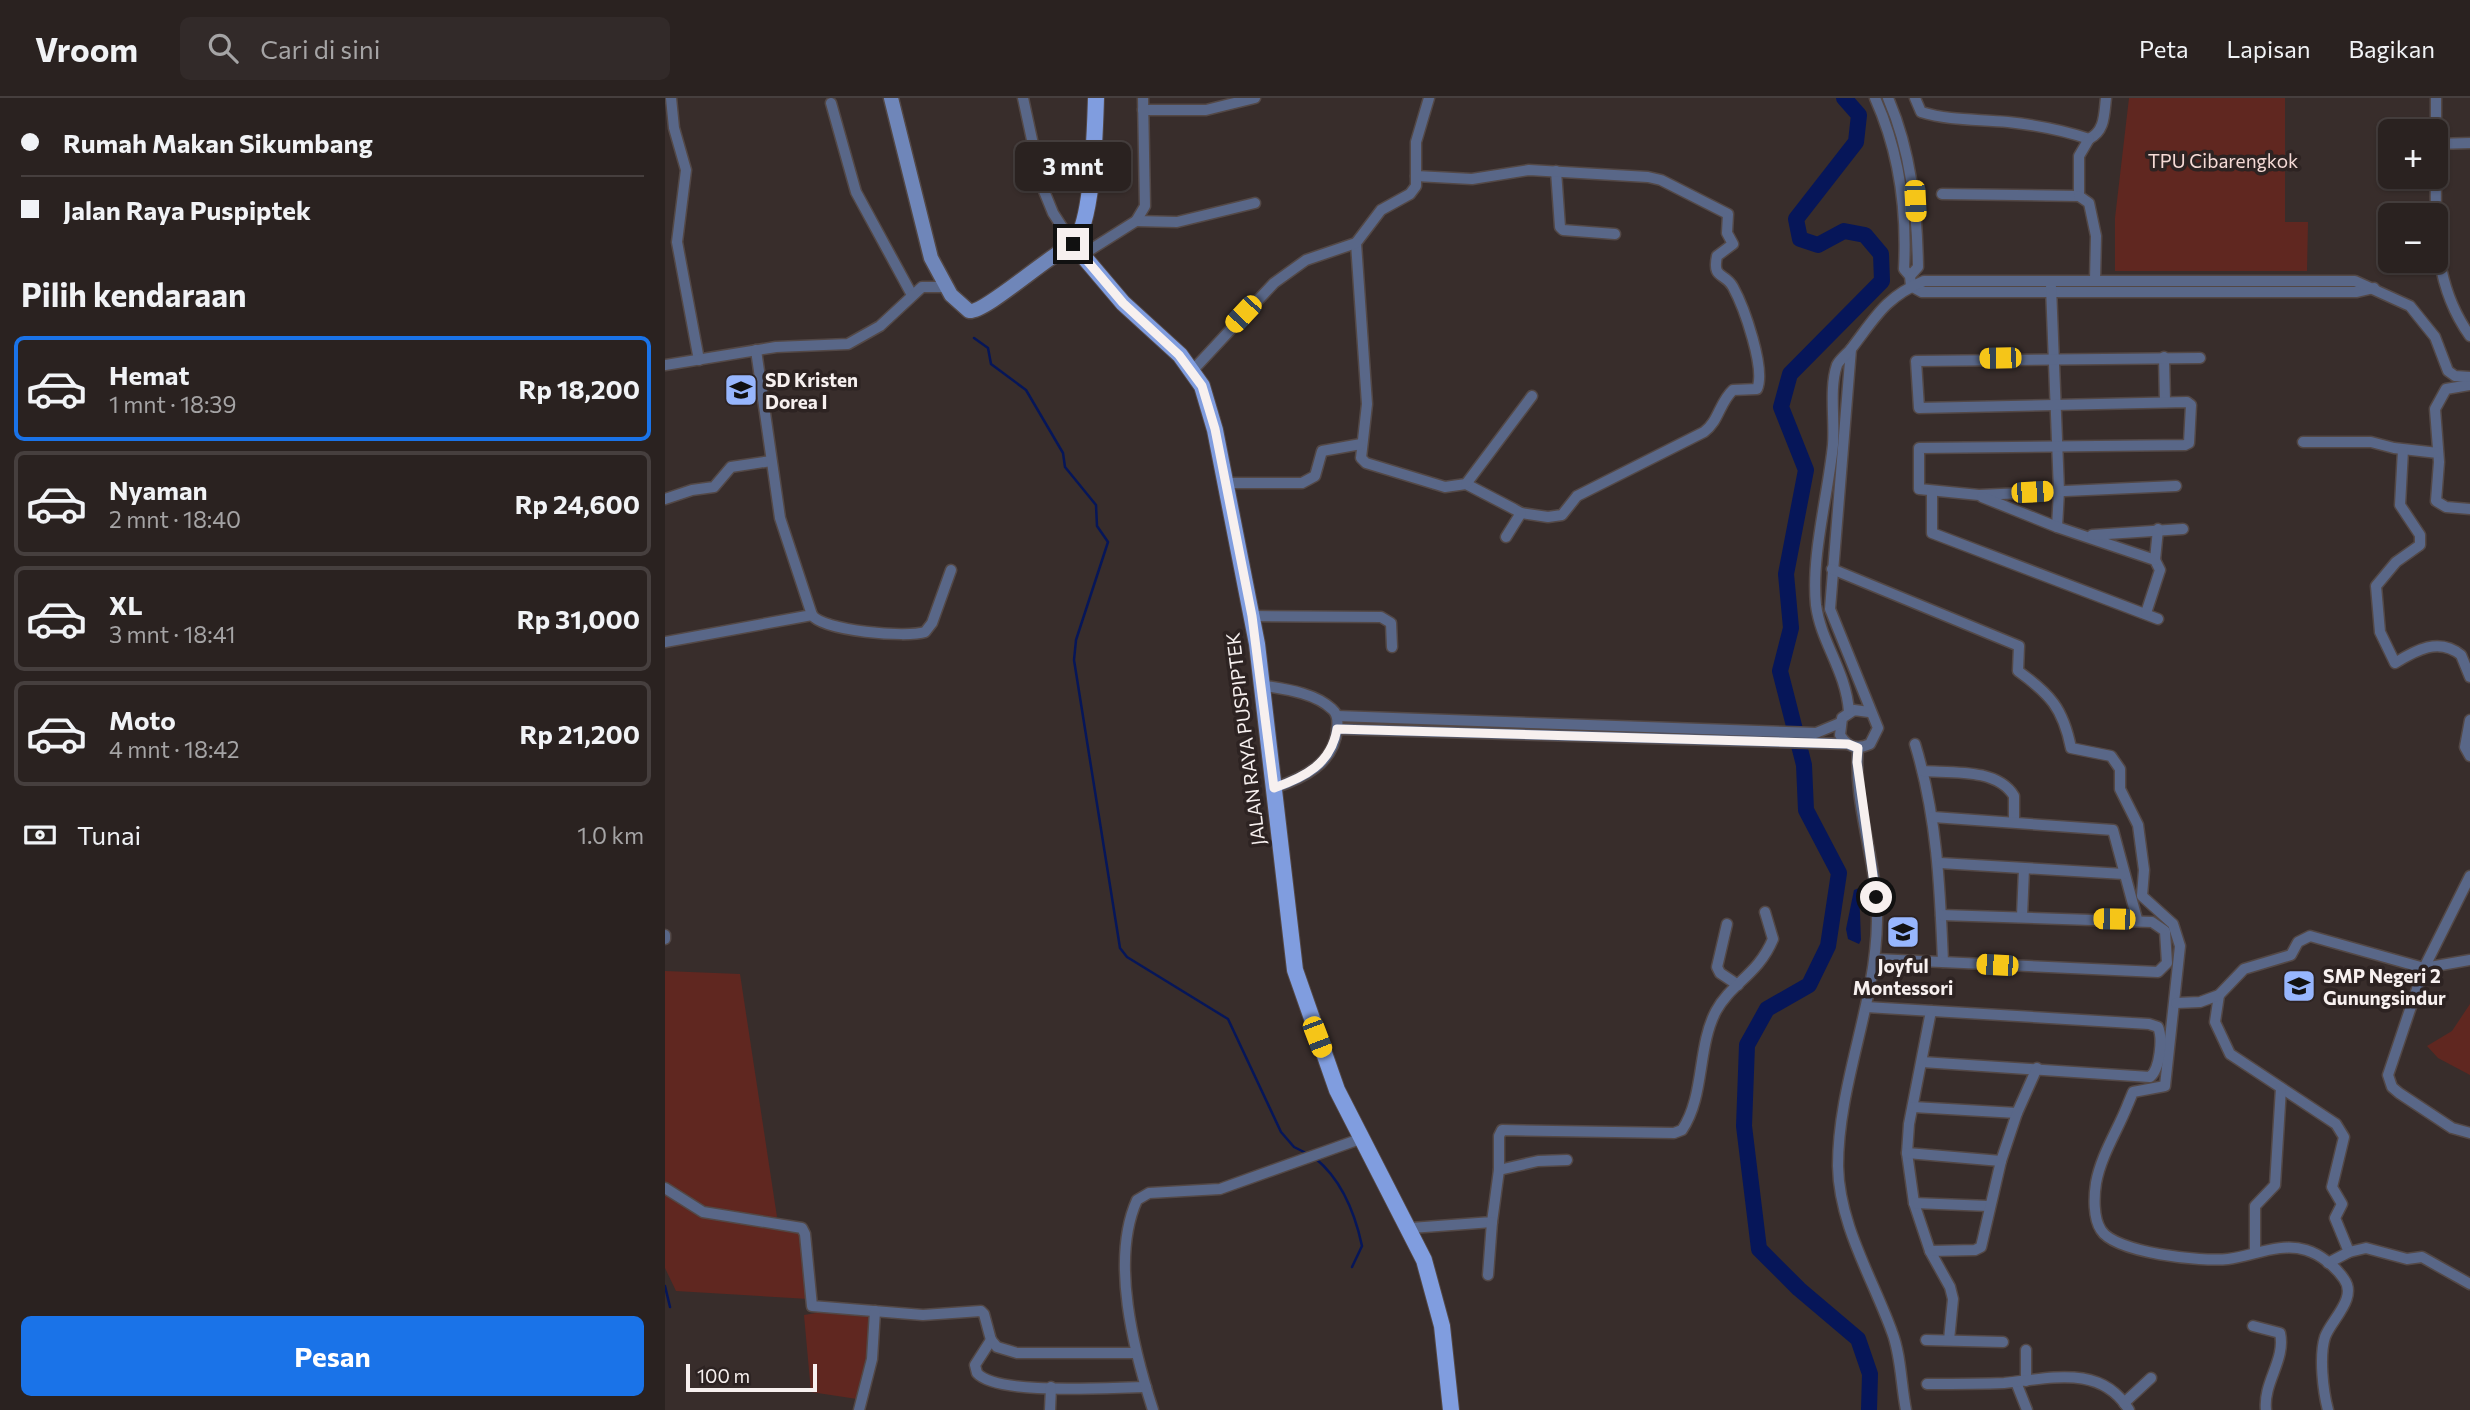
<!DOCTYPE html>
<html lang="id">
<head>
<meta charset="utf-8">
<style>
  body { margin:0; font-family:Commissioner,sans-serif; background:#322a29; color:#f1f3f6; height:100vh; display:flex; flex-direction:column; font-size:26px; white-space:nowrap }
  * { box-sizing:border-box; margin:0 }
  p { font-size:23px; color:#a5a4a5 }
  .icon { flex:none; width:38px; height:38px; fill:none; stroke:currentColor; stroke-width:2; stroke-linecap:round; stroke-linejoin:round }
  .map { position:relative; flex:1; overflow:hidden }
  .panel { display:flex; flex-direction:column; background:#2a2220; width:665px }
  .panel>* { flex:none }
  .hud { display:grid; align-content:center; height:154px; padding:0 21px; background:#2a2220 }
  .tools { position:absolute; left:1713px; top:21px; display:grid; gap:14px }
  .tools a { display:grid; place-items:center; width:70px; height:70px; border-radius:10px; background:#2a2220; box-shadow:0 2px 5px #0004,0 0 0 2px #463f3e; font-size:35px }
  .scale { position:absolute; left:21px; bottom:18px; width:131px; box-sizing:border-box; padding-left:7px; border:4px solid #f7f0ef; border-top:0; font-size:19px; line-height:24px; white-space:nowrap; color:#f7f0ef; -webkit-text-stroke:5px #2d2322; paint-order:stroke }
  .end { position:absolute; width:32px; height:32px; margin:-16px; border:9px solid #f7f0ef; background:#111; box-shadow:0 0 0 4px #111 }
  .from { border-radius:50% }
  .bubble { position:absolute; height:49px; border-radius:10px; background:#2a2220; box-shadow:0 2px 5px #0004,0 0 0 2px #463f3e; font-size:23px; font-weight:700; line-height:49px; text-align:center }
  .car { position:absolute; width:21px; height:42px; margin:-21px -10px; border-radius:9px; box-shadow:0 0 5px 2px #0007; background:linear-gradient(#f5c518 24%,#345 0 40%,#f5c518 0 76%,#345 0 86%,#f5c518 0) }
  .hud b { display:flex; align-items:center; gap:24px; height:66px; font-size:26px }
  .hud b+b { border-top:2px solid #463f3e }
  .hud i { width:18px; height:18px; background:#f1f3f6 }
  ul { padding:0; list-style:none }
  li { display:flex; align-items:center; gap:21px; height:105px; margin:0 14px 10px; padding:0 7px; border:4px solid #463f3e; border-radius:10px }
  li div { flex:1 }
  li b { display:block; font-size:26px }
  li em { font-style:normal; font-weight:700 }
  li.selected { border-color:#1a73e8 }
  li>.icon { width:63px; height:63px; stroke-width:1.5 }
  h2 { padding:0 21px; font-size:32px; line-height:84px }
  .pay { display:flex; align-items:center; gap:18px; height:77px; padding:0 21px; font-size:26px }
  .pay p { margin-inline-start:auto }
  .action { display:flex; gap:14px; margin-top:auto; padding:14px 21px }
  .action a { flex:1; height:80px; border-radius:10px; background:#1a73e8; color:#fff; font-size:28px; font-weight:700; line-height:80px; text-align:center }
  header { display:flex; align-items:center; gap:42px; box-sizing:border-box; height:98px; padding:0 35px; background:#2a2220; border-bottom:2px solid #463f3e }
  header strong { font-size:33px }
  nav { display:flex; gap:38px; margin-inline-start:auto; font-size:24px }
  .search { width:490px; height:63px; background:#322a29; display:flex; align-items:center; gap:18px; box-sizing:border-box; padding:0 24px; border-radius:10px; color:#a5a4a5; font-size:26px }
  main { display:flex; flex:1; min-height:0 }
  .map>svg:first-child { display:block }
  .green { fill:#602720 }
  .water { fill:#061659 }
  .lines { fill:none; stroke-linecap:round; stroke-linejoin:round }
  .stream { stroke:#061659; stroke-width:2.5 }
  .river { stroke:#061659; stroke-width:16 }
  .street-casing { stroke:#534846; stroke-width:13 }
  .secondary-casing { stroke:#534846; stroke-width:17 }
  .primary-casing { stroke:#534846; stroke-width:18 }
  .street { stroke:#596788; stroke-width:10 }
  .secondary { stroke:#6f86b9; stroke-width:14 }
  .primary { stroke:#809ddf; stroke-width:16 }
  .route { stroke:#f7f0ef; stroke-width:9 }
  .labels { text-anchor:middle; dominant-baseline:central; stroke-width:7; stroke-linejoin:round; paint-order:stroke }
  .park-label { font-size:19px; fill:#f5dad6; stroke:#2d2322 }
  .poi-label { font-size:19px; font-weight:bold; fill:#f7f0ef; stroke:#2d2322; text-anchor:start }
  .street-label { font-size:19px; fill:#f7f0ef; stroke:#2d2322 }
</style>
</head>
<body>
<header>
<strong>Vroom</strong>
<div class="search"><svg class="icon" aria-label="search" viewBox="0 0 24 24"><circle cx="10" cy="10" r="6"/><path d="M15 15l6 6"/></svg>Cari di sini</div>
<nav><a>Peta</a><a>Lapisan</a><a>Bagikan</a></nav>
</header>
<main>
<section class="panel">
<div class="hud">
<b><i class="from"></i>Rumah Makan Sikumbang</b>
<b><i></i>Jalan Raya Puspiptek</b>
</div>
<h2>Pilih kendaraan</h2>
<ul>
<li class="selected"><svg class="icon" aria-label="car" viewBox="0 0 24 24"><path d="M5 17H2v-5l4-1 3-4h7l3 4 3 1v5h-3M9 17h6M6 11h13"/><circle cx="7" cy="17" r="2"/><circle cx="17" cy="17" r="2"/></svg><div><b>Hemat</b><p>1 mnt · 18:39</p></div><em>Rp 18,200</em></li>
<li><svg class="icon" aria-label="car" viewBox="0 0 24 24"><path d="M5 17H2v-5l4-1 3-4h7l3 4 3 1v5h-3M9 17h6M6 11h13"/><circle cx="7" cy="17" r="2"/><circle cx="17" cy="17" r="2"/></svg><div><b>Nyaman</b><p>2 mnt · 18:40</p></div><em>Rp 24,600</em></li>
<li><svg class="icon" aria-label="car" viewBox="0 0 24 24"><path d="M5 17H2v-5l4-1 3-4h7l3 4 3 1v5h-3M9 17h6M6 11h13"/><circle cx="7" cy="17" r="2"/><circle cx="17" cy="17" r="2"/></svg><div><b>XL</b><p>3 mnt · 18:41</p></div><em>Rp 31,000</em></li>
<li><svg class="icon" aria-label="car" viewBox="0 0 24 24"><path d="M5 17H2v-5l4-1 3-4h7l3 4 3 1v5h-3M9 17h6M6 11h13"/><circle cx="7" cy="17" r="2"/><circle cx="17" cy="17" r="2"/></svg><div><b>Moto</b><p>4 mnt · 18:42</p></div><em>Rp 21,200</em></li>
</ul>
<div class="pay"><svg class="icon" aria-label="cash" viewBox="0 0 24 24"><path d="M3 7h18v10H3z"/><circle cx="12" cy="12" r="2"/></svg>Tunai<p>1.0 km</p></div>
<div class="action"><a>Pesan</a></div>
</section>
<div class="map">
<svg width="1805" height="1312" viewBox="0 0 1805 1312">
  <rect width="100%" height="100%" fill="#382d2b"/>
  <g class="green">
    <polygon points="1464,0 1620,0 1620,124 1643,124 1642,173 1450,173 1450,120"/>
    <path d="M0 873 75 876 112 1119C66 1119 37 1112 0 1085Z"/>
    <polygon points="1805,906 1805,977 1773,960 1762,948 1787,933"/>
    <path d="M0 1095C13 1103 29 1115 44 1119 64 1124 124 1126 136 1134L144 1201 11 1193 0 1170Z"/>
    <polygon points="157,1214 207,1218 203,1251 192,1301 146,1294 139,1217"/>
  </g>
  <polygon class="water" points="1194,790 1196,842 1194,846 1183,841 1181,831 1189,792"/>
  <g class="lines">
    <g class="stream">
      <polyline points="309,240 323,250 326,266 361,292 398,355 400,369 431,407 432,428 443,444 411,542 409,562 455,850 462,859 563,921 616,1034 629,1049 641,1055"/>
      <path d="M650 1060C677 1082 690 1115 697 1148L687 1169"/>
      <polyline points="0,1188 5,1209"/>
    </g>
    <polyline class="river" points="1179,0 1194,17 1191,44 1131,121 1135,141 1153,147 1179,133 1200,137 1216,156 1217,183 1125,276 1116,309 1141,372 1121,476 1126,530 1115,573 1139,667 1141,712 1174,775 1163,848 1144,887 1102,911 1082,947 1079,1028 1094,1151 1134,1191 1193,1241 1205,1276 1204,1312"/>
    <defs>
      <g id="street">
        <polyline points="6,0 9,30 21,72 12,144 34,262"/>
        <polyline points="358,0 377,88 388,115 408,146"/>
        <path d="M1210 0C1234 53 1242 113 1239 171L1245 178 1246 188"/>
        <path d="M1223 0C1246 53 1252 111 1253 169L1245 178"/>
        <path d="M1250 0 1256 14C1285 23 1313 21 1343 24 1370 27 1398 32 1424 41 1440 33 1439 17 1441 0"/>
        <polyline points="166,5 191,94 247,197"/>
        <polyline points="478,12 541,12 590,0"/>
        <polyline points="1771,42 1771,0"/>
        <polyline points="1771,46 1805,45"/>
        <path d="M1771 47C1772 116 1763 179 1805 238"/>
        <polyline points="891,73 895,129 898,132 950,136"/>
        <path d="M751 78 807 81 864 72 983 79 996 82 1063 116 1062 135 1068 146 1052 158C1047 182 1060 174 1068 189 1079 209 1101 271 1092 291L1068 292C1054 305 1054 323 1039 334L912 398 897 417 883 419 856 415"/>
        <polyline points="1277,96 1414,98 1414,58 1424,41"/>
        <polyline points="1414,98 1424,105 1431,138 1430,182"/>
        <polyline points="471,123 512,124 590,105"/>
        <polyline points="691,145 702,306 696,360 701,365 780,389 801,386 849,411 856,415 841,439"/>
        <polyline points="417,157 471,123 480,108 478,0"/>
        <polyline points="1246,188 1257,194 1692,194 1709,190"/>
        <polyline points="1386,189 1394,393 1392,429"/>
        <path d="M1186 251 1165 511 1213 630 1205 646C1192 652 1182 649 1175 637L1177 620 1189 612 1204 614"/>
        <polyline points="1499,259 1500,304"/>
        <polyline points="0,267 111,249 183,246 215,228 257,189 281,189"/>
        <polyline points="528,272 609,185 641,162 691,145 716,112 745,96 751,88 751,44 764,0"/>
        <polyline points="1805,287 1781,291 1770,311 1774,364 1771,403 1781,409 1805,411"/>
        <polyline points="1638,344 1706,344 1729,350 1773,355"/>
        <path d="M1738 352 1735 407 1755 437V447L1731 464 1711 488 1715 534 1730 565C1751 552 1774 539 1796 557L1805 579"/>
        <polyline points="561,385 637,385 650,378 657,353 696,346"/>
        <polyline points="801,386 867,298"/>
        <polyline points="1511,388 1314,397 1254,391 1254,350 1520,347 1524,345 1526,307 1522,304 1254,310 1251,263 1535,260"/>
        <polyline points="1267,393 1267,435 1493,521"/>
        <polyline points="1317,399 1392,429 1490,462 1495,472 1481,515"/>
        <polyline points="0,401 27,392 49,389 66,369 106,363"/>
        <polyline points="1427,437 1518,431"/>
        <polyline points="1490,462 1493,431"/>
        <path d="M1167 471 1354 548 1353 573C1385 596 1398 610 1406 650L1446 658 1455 671V691L1473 727 1479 772 1477 798 1508 826 1515 848 1500 988 1468 994 1463 1006C1453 1032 1436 1057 1431 1085 1429 1098 1428 1120 1436 1132 1450 1155 1537 1164 1563 1161 1588 1158 1615 1144 1641 1152 1655 1156 1671 1169 1679 1181 1693 1200 1666 1222 1660 1239 1654 1258 1658 1293 1663 1312"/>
        <path d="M147 517C158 533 242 540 260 534L267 525 286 472"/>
        <polyline points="587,518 716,519 726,525 727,549"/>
        <polyline points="0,544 147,517 115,420 91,252"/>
        <path d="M595 587C618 591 649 594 667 611 673 616 673 624 672 631 669 666 638 680 609 690"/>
        <path d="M1184 614C1181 572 1156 545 1151 507 1146 458 1163 397 1168 347 1170 323 1164 290 1172 267 1175 261 1182 256 1186 251 1210 220 1220 199 1259 183H1690L1745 208 1770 239 1783 273 1790 278 1805 279"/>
        <polyline points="672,618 1151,635 1175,625"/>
        <polyline points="1805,622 1800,649 1805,658"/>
        <polyline points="672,631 1183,646"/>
        <path d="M1250 646C1272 718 1275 789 1278 864"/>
        <path d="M1193 650C1188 707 1213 765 1212 823 1211 906 1173 985 1173 1068 1174 1127 1208 1181 1227 1234 1236 1257 1236 1287 1241 1312"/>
        <path d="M1258 673C1286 675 1332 670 1349 698V724"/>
        <polyline points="1268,719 1448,732 1472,821"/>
        <polyline points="1275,765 1459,776"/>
        <polyline points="1805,778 1759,870 1723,977 1727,989 1734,995 1787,1030 1805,1035"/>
        <polyline points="1357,818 1359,771"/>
        <polyline points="1062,826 1052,869 1055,875 1073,887"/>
        <polyline points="0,837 0,841"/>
        <polyline points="1211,861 1493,874 1502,865 1500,833 1487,824 1276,817"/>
        <polyline points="1554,897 1550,924 1565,956 1671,1026 1679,1039 1667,1089 1677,1106 1670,1120 1684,1154"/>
        <polyline points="1511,905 1535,904 1554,897 1579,871 1626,857 1633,844 1645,838 1759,870 1805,862"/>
        <path d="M1201 909 1484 926 1493 929C1498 940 1495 971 1485 979L1257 964"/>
        <polyline points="1266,913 1244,1026 1242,1055 1249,1105 1265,1153 1285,1189 1288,1201 1284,1242"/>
        <polyline points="1248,1009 1352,1015"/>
        <polyline points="1242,1055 1336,1063"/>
        <polyline points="834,1072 873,1063 902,1062"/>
        <polyline points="0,1090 38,1114 137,1130 140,1136 147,1208 258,1217 316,1213 319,1216 326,1242"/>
        <polyline points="1249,1105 1324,1108"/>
        <path d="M746 1130 827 1124 834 1072V1038L837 1032 1009 1035 1017 1032C1040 998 1032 949 1051 913 1066 885 1093 877 1108 841L1100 814"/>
        <polyline points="1265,1153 1310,1152 1316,1149 1336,1063 1352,1015 1372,970"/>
        <polyline points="1590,1154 1590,1108 1610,1087 1616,990"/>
        <polyline points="1663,1165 1684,1154 1701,1150 1742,1161 1757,1159 1805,1186"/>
        <polyline points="823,1177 827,1124"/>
        <path d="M1588 1228 1615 1235C1621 1262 1598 1284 1601 1312"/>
        <path d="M326 1242 310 1267 312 1275C332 1298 447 1289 481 1289"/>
        <polyline points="326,1242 332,1249 352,1255 470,1255"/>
        <polyline points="1261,1242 1338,1244"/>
        <polyline points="1361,1252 1361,1283"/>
        <polyline points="1351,1284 1362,1312"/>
        <path d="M1262 1286C1288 1286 1314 1286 1339 1285 1383 1281 1436 1265 1464 1312"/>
        <polyline points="1459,1305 1486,1280"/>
        <polyline points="194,1312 207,1261 210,1213"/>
        <polyline points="385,1312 386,1289"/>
        <path d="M488 1312C469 1253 445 1162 472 1102L484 1095 555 1091 695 1041"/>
      </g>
      <path id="secondary" d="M226 0 266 160 286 197 304 213C319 216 385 156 408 146"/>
      <path id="primary" d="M431 0C430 30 428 127 408 146L458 205 515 257 537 288 550 332 592 546 630 872 672 992 759 1162 777 1228 786 1312"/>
    </defs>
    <use href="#street" class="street-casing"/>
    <use href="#secondary" class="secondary-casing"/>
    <use href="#primary" class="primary-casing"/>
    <use href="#street" class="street"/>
    <use href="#secondary" class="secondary"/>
    <use href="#primary" class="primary"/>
  </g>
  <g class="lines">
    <path class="route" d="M408 146 458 205 514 257 537 288 550 331 587 518 609 690C640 679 666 666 672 631L1183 646 1193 650 1192 664 1211 799"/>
  </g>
  <defs>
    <symbol id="school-square" viewBox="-11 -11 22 22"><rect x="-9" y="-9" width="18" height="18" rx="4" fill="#97b6fd" stroke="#2d2322"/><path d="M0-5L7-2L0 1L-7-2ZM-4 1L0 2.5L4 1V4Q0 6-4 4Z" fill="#111"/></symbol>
  </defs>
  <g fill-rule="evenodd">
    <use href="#school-square" x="57" y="273" width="38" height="38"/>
    <use href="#school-square" x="1219" y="815" width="38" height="38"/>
    <use href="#school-square" x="1615" y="869" width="38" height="38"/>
  </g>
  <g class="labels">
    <g class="park-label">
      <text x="1558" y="62">TPU Cibarengkok</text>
    </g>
    <g class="poi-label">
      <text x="100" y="281">SD Kristen<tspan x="100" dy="22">Dorea I</tspan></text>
      <text x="1238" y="867" text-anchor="middle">Joyful<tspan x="1238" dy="22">Montessori</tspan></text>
      <text x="1658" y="877">SMP Negeri 2<tspan x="1658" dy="22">Gunungsindur</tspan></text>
    </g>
    <g class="street-label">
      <text transform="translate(580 641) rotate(-97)">JALAN RAYA PUSPIPTEK</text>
    </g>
  </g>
</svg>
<div class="tools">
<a>+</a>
<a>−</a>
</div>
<div class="scale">100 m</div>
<i class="end from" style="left:1211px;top:799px"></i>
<i class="end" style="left:408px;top:146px"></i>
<div class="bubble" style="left:350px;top:44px;width:116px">3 mnt</div>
<i class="car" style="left:1250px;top:103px;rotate:177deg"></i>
<i class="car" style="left:578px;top:216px;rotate:223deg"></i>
<i class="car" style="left:1335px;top:260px;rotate:269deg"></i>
<i class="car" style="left:1367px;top:394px;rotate:87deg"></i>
<i class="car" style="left:1449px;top:821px;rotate:271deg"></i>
<i class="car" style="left:1332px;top:867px;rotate:273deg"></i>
<i class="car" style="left:652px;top:939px;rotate:159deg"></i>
</div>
</main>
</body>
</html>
